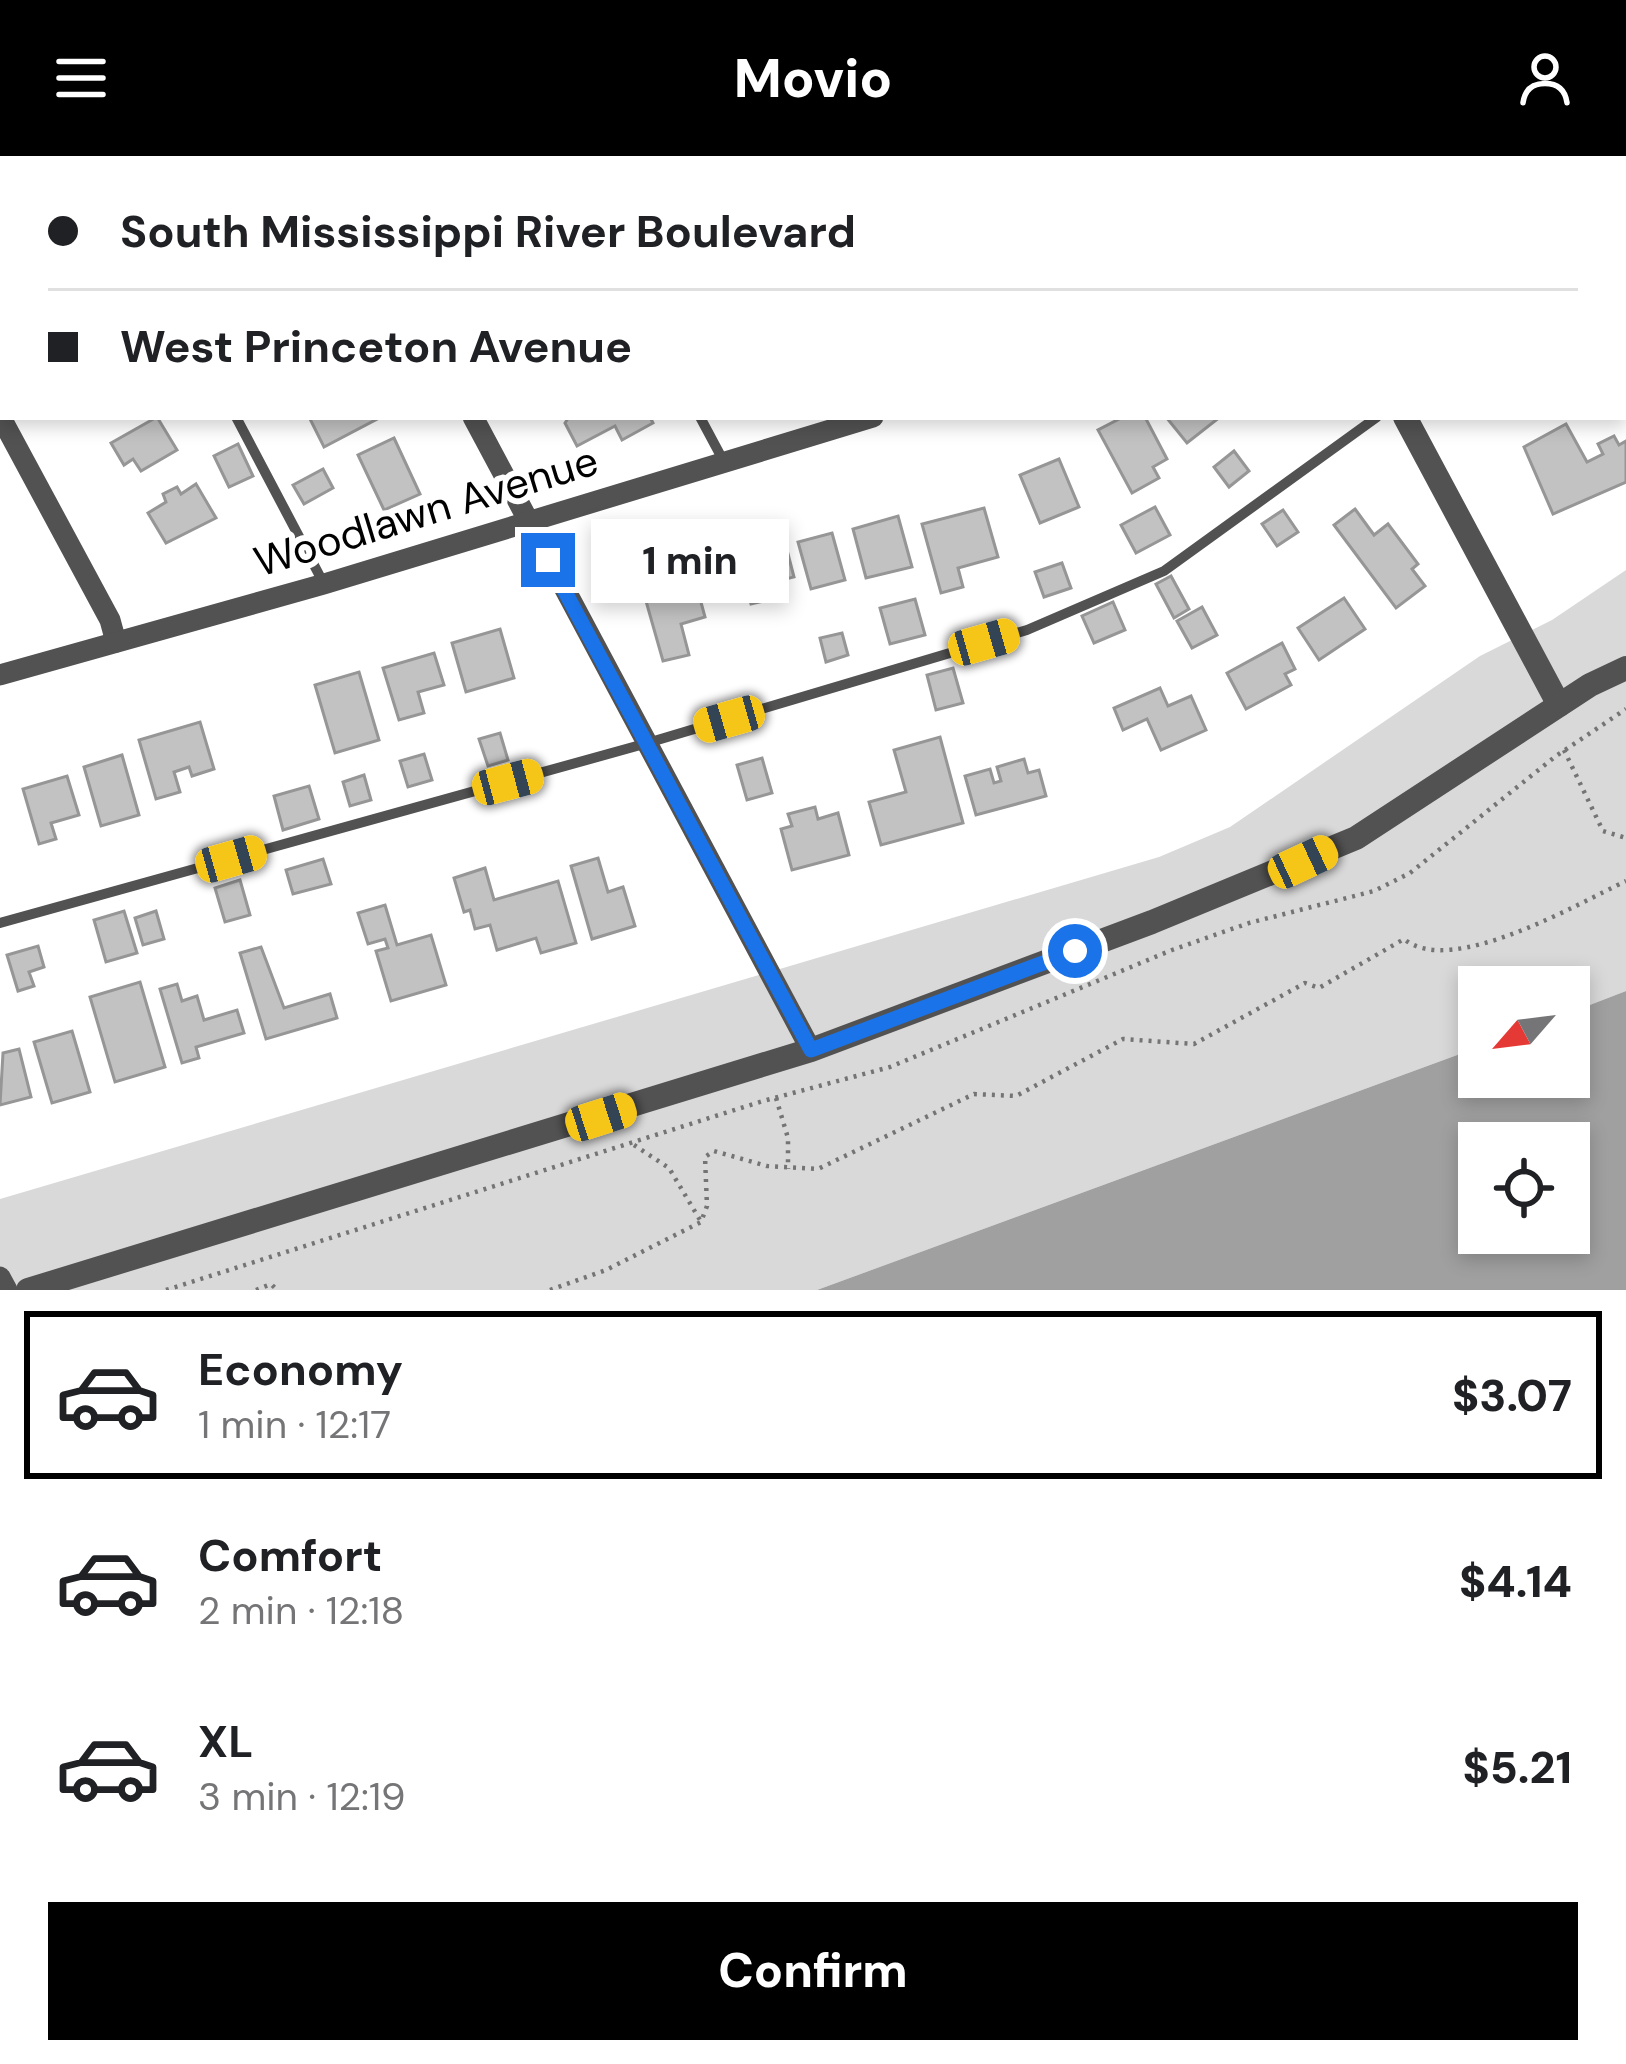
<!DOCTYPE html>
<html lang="en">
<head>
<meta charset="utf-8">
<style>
  body { margin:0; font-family:"DM Sans",sans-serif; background:#f2f2f2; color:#202124; height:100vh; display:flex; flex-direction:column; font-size:45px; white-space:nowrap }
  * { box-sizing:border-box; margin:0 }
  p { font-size:39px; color:#757577 }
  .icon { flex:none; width:66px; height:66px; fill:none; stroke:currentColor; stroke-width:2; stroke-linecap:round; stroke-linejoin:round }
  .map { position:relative; height:1134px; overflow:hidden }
  .details { display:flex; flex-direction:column; background:#fff; flex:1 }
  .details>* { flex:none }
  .guide { position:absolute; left:0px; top:0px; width:1626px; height:264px; box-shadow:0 6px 18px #0003; display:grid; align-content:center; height:264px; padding:0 48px; background:#fff }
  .needle { width:78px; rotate:242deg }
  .controls { position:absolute; left:1458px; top:810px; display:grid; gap:24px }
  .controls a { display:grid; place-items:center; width:132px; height:132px; border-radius:0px; background:#fff; box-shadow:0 6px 18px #0003; font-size:60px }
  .end { position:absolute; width:54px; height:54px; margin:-27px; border:15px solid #1a73e8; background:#fff; box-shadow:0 0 0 6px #fff }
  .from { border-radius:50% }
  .bubble { position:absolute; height:84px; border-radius:0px; background:#fff; box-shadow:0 6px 18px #0003; font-size:39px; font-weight:800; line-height:84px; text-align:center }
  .car { position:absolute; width:36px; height:72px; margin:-36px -18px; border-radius:15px; box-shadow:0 0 9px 3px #0007; background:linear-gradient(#f5c518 24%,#345 0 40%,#f5c518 0 76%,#345 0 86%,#f5c518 0) }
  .guide b { display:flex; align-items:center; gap:42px; height:114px; font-size:45px }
  .guide b+b { border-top:3px solid #e0e0e0 }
  .guide i { width:30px; height:30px; background:#202124 }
  ul { padding:21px 0 0; list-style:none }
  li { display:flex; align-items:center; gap:36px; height:168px; margin:0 24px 18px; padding:0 24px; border:6px solid transparent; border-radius:0px }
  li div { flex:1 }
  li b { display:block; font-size:45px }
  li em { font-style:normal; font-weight:800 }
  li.on { border-color:#000 }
  li>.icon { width:108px; height:108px; stroke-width:1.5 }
  .action { display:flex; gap:24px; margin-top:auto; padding:24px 48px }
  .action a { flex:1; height:138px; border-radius:0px; background:#000; color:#fff; font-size:48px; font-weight:800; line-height:138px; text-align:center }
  header { display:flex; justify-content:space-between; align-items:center; height:156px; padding:0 48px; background:#000; color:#fff; font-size:54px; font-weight:800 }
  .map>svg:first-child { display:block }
  .green { fill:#d9d9d9 }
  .water { fill:#a0a0a0; fill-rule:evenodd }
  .building { fill:#c2c2c2; stroke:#969696; stroke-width:3 }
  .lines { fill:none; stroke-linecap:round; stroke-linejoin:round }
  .path { stroke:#747474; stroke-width:4.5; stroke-dasharray:3 6; stroke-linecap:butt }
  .service { stroke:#525252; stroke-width:10 }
  .minor { stroke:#525252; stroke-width:21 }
  .tertiary { stroke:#525252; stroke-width:24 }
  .route { stroke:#1a73e8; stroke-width:15 }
  .labels { text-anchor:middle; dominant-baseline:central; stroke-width:12; stroke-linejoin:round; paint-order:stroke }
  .street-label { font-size:42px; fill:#000; stroke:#fff }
</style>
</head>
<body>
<header><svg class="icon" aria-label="menu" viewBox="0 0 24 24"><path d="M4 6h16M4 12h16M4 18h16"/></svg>Movio<svg class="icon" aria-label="person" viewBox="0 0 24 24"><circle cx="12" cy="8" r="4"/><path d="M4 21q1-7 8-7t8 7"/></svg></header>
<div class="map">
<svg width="1626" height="1134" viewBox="0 0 1626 1134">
  <rect width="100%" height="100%" fill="#fff"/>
  <polygon class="green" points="1626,414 1626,835 1569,857 1569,831 1479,831 1479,891 817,1134 0,1134 0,1043 1159,701 1230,671 1480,500 1552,464"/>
  <path class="water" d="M1626 835V1134H817L1479 891V921H1569V857ZM1479 987H1569V1077H1479Z"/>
  <g class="building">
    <polygon points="157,261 177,294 141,315 133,303 124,309 111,287"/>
    <polygon points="314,261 379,261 379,262 324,291 310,263"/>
    <polygon points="569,261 650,261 653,267 622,284 615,270 577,290 565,267"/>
    <polygon points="1123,261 1145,261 1167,303 1153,311 1159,322 1132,337 1098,274"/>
    <polygon points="1166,261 1220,261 1187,287"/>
    <polygon points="1566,268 1587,306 1603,298 1598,288 1614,280 1619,289 1626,285 1626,326 1553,358 1524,291"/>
    <polygon points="394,282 420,338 384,354 358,299"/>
    <polygon points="238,288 253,320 229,331 214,300"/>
    <polygon points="1234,295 1249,315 1229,331 1214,311"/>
    <polygon points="1059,303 1079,351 1040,367 1020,319"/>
    <polygon points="323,313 333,332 304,348 293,329"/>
    <polygon points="196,328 216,362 166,387 148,357 166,346 163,338 177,331 181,338"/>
    <polygon points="1155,351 1170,379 1136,397 1121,369"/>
    <polygon points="984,352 998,401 958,412 963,431 941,437 922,368"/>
    <polygon points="1355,353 1374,379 1388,368 1418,408 1412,413 1425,430 1396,452 1334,369"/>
    <polygon points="1283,354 1298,376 1277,390 1262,368"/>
    <polygon points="898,360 912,411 866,422 853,373"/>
    <polygon points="832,377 845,424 811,433 798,386"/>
    <polygon points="787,394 794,421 769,427 773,443 751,448 740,407"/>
    <polygon points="1062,407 1071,432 1044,441 1035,416"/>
    <polygon points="1171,420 1189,453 1174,462 1156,428"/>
    <polygon points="695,424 705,461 681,468 689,499 663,505 644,438"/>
    <polygon points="1344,442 1365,473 1319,504 1298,472"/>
    <polygon points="915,443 925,479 890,488 880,452"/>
    <polygon points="1113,446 1125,474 1094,487 1082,460"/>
    <polygon points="1202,451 1217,479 1192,492 1177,465"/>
    <polygon points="500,473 514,522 466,536 452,487"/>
    <polygon points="842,477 848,499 826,506 820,482"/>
    <polygon points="1282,487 1295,513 1285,518 1291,529 1246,553 1227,517"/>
    <polygon points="434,497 444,529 418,536 424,557 399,564 383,512"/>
    <polygon points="953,512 963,547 936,554 927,519"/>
    <polygon points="359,516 379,584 335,597 315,529"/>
    <polygon points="1160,532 1168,550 1191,540 1206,574 1161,594 1147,563 1123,574 1114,552"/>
    <polygon points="200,566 214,613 192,620 189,611 174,616 180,636 156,643 139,584"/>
    <polygon points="500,577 508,604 488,610 479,583"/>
    <polygon points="940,581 963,667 881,689 869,646 906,636 894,594"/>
    <polygon points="424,598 432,624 408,631 400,605"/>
    <polygon points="122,599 139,659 101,670 84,611"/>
    <polygon points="762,602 772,637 747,644 737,609"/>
    <polygon points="1024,603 1028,617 1039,614 1046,640 976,659 965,620 990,613 994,627 1001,625 997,611"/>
    <polygon points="364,619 371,644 350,650 343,626"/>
    <polygon points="67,620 79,659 51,667 56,683 39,688 23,633"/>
    <polygon points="309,630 319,663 283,674 274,640"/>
    <polygon points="815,651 818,663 838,657 849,699 792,714 781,673 792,670 788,658"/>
    <polygon points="598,702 608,736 623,731 635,770 592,783 571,710"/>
    <polygon points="323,703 331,728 293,738 286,714"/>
    <polygon points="485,712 494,744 558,725 576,787 541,797 536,782 497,794 490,769 475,773 470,754 464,756 454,722"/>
    <polygon points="240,724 250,759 225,766 215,732"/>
    <polygon points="385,749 397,789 431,779 446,829 391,845 376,795 388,792 385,783 368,788 358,757"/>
    <polygon points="124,755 137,797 106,806 94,764"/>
    <polygon points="156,755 164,783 143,789 135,762"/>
    <polygon points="38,790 44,811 29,816 34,830 18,835 7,799"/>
    <polygon points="261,791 284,852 330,838 337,862 266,883 240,797"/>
    <polygon points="140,826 165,911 115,926 90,841"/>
    <polygon points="177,828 182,845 197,840 204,864 237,854 244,877 196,891 199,902 182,907 160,833"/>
    <polygon points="72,875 90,936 52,947 34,886"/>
    <polygon points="19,893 31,941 0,949 3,897"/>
  </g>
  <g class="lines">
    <g class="path">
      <polyline points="750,0 752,3"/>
      <polyline points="1564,594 1603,675 1626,682"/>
      <polyline points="776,942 788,982 788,1013"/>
      <polyline points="634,989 669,1012 700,1064"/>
      <polyline points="166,1134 763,945 890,911 1172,794 1249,767 1374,735 1410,717 1556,600 1626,553"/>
      <polyline points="256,1134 271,1128 277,1134"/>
      <path d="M550 1134 606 1114 701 1066 707 1050 705 1001 714 995 767 1010 818 1013 974 938 1016 940 1123 883 1194 888 1305 827 1319 832 1404 783C1451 822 1577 748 1626 725"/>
    </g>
    <g class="service">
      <polyline points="98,0 100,3"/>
      <polyline points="561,0 562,3"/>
      <polyline points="1033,0 1035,3"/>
      <polyline points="1623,28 1626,26"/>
      <polyline points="236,261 324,428"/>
      <polyline points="700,261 723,304"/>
      <polyline points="0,767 644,588 1027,474 1164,415 1377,261"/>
    </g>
    <g class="minor">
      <polyline points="333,0 334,3"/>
      <polyline points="800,0 801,3"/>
      <polyline points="0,260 110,464 116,486"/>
      <polyline points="473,261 811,894"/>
      <polyline points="0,519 324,428 873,261"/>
      <polyline points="0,1121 7,1134"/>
    </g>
    <g class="tertiary">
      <polyline points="1265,0 1267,3"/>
      <polyline points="1405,261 1559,549"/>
      <polyline points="28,1134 811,894 1152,766 1356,682 1590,529 1626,512"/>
    </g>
  </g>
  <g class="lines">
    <polyline class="route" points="548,404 811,894 1075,795"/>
  </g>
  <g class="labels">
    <g class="street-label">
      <text transform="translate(426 355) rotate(-17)">Woodlawn Avenue</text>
    </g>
  </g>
</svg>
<div class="controls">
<a><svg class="needle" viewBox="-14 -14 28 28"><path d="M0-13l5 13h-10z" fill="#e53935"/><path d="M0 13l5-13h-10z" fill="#757577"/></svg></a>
<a><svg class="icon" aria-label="locate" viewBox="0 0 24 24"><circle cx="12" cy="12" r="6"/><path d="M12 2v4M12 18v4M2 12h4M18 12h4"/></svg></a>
</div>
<i class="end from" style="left:1075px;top:795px"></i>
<i class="end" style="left:548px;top:404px"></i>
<div class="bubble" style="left:591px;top:363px;width:198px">1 min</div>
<i class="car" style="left:984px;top:486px;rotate:74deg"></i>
<i class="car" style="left:729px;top:563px;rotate:254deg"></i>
<i class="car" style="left:508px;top:626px;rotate:75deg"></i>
<i class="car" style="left:231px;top:703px;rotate:74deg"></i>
<i class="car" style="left:1303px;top:706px;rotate:65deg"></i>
<i class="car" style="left:601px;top:961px;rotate:72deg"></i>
<div class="guide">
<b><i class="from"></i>South Mississippi River Boulevard</b>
<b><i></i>West Princeton Avenue</b>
</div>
</div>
<section class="details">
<ul>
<li class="on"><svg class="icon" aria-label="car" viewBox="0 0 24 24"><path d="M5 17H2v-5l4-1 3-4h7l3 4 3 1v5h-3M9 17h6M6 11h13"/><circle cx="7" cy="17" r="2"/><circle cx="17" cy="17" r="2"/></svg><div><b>Economy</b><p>1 min · 12:17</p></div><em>$3.07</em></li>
<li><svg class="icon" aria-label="car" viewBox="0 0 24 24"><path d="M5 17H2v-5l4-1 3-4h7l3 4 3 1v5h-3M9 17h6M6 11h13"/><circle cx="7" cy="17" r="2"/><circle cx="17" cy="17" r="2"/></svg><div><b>Comfort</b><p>2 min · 12:18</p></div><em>$4.14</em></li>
<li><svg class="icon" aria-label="car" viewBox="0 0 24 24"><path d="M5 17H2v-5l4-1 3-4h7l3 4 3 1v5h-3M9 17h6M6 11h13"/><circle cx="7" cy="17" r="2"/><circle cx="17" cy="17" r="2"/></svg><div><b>XL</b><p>3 min · 12:19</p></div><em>$5.21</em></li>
</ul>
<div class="action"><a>Confirm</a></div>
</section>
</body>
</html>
